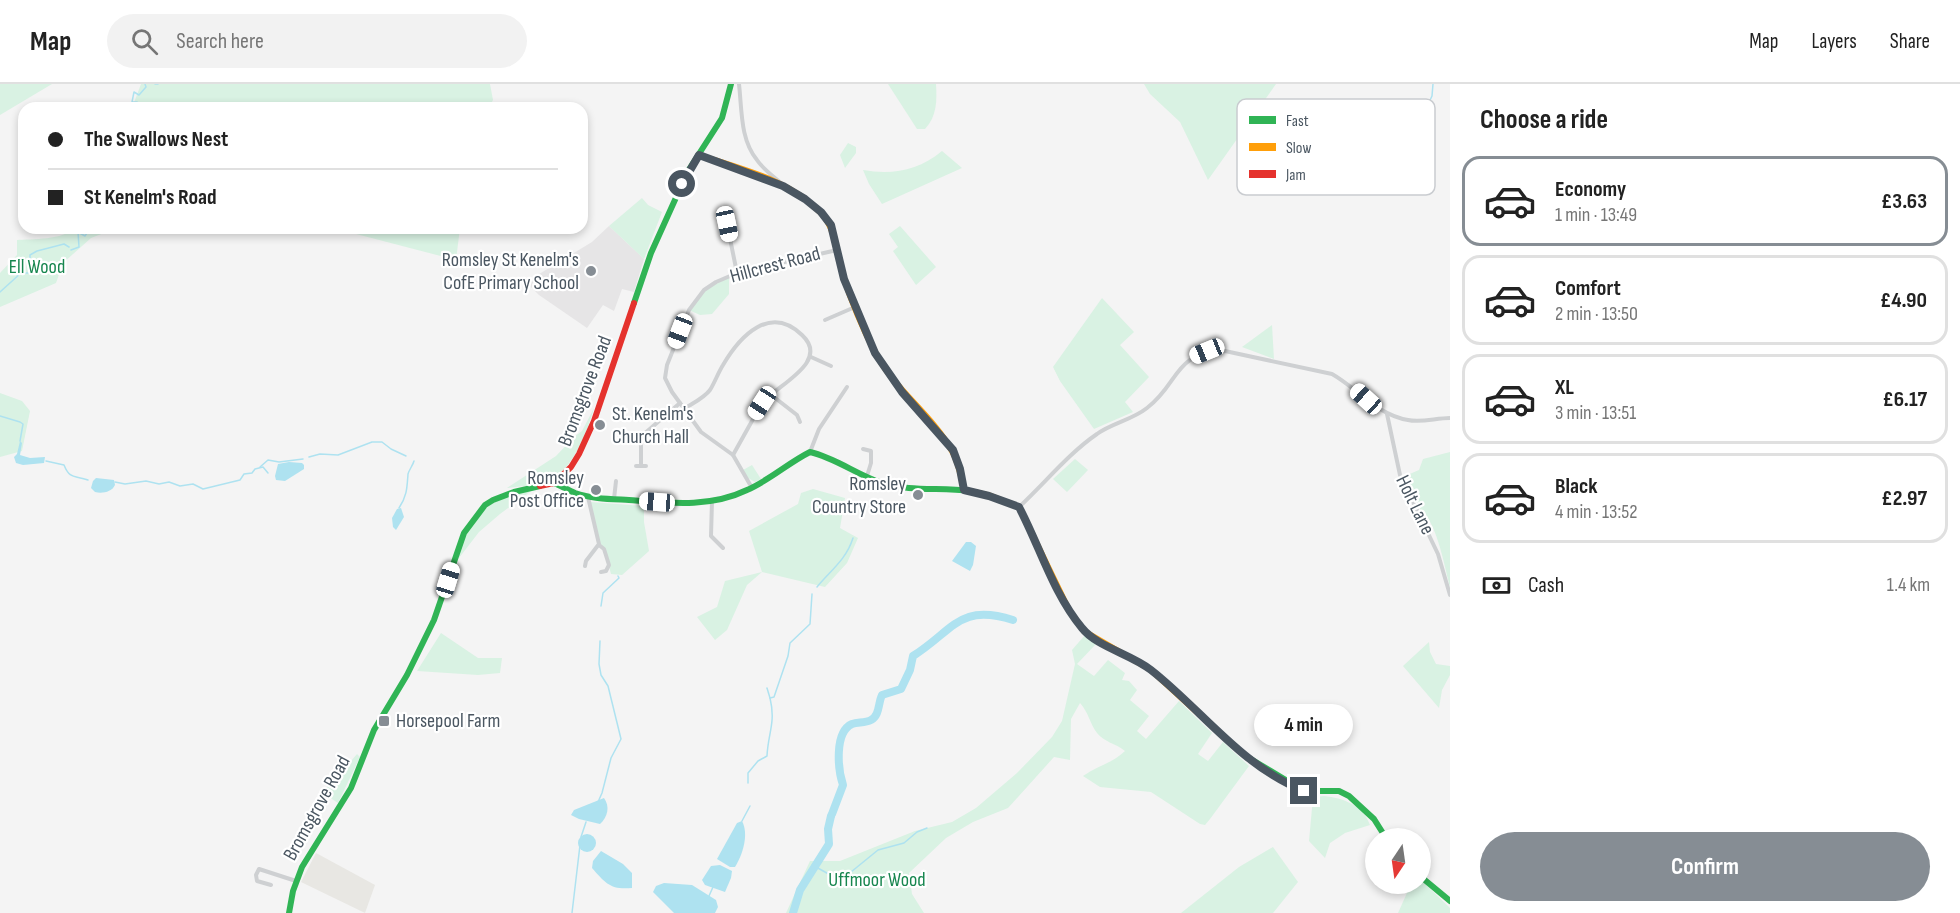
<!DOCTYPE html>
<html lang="en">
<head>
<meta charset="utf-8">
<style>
  body { margin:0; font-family:"Sofia Sans Condensed",sans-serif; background:#f2f2f2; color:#222; height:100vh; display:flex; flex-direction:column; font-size:22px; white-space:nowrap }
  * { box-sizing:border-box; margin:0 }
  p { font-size:20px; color:#767676 }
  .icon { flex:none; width:33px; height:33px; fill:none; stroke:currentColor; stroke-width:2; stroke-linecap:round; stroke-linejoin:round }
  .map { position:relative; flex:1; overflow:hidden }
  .panel { display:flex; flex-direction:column; background:#fff; width:510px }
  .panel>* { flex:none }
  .guide { position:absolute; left:18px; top:18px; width:570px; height:132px; border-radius:18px; box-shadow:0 3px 9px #0003; display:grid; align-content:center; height:132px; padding:0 30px; background:#fff }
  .needle { width:39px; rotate:193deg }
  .fabs { position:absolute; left:1365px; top:744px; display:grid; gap:12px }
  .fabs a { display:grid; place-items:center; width:66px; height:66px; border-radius:50%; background:#fff; box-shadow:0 3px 9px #0003; font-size:30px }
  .end { position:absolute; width:27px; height:27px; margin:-14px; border:8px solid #4a5661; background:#fff; box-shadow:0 0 0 3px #fff }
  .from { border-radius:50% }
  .bubble { position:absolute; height:42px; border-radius:21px; background:#fff; box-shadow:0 3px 9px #0003; font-size:20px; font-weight:700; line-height:42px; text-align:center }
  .car { position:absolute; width:18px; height:36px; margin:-18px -9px; border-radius:8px; box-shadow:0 0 4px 2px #0007; background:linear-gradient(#fff 24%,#345 0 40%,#fff 0 76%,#345 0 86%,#fff 0) }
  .guide b { display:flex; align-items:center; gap:21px; height:57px; font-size:22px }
  .guide b+b { border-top:2px solid #e0e0e0 }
  .guide i { width:15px; height:15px; background:#222 }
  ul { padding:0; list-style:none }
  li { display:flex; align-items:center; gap:18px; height:90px; margin:0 12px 9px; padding:0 18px; border:3px solid #e0e0e0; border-radius:18px }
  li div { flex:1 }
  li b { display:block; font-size:22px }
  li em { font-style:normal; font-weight:700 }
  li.active { border-color:#868d94 }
  li>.icon { width:54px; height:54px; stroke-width:1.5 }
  h2 { padding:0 30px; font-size:27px; line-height:72px }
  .pay { display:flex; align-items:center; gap:15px; height:66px; padding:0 30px; font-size:22px }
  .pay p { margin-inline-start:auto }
  .cta { display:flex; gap:12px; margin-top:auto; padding:12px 30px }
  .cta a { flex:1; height:69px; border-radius:36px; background:#868d94; color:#fff; font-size:24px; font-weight:700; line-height:69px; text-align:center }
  header { display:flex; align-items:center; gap:36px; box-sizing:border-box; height:84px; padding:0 30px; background:#fff; border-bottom:2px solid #e0e0e0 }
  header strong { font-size:28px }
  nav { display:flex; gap:33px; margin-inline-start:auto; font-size:21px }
  .search { width:420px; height:54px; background:#f2f2f2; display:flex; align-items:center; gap:15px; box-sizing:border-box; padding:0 21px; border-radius:33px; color:#767676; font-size:22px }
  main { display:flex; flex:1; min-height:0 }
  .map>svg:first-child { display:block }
  .commercial { fill:#e8e7e3 }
  .education { fill:#e6e5e6 }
  .green { fill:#d9f2e3 }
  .water { fill:#aee2f0 }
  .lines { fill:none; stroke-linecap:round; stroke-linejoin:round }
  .stream { stroke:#aee2f0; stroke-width:1.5 }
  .river { stroke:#aee2f0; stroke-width:8 }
  .street { stroke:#ced0d2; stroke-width:4 }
  .fast { stroke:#30b455; stroke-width:6 }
  .slow { stroke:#ff9f0a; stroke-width:6 }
  .jam { stroke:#e5322d; stroke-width:6 }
  .route { stroke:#4a5661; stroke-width:8 }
  .poi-dot { fill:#868d94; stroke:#fff; stroke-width:2 }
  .labels { text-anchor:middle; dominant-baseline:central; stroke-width:4.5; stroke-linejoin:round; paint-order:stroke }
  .poi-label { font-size:20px; fill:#4a5661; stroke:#fff; text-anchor:end }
  .street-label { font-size:20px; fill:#4a5661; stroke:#fff }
  .park-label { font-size:20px; fill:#17864f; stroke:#fff }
  .key { fill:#fff; stroke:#c9ccd0; stroke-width:1.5 }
  .key-label { font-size:16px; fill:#4a5661 }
</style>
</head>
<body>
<header>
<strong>Map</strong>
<div class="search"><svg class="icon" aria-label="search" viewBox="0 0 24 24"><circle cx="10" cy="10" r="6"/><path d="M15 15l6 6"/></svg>Search here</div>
<nav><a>Map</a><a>Layers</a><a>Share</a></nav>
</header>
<main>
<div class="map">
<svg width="1450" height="829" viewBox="0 0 1450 829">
  <rect width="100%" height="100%" fill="#f4f4f4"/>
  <polygon class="commercial" points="316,769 375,801 365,829 301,798"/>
  <polygon class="education" points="609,142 644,175 634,208 622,205 614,227 603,221 587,244 539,211 526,198 592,158"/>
  <g class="green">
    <polygon points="0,0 52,0 0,31"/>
    <polygon points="141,0 490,0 493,16 489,24 132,24"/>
    <path d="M888 0H936C937 17 937 32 925 45H917Z"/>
    <polygon points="1144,0 1276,0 1208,96 1180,38 1150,10"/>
    <polygon points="848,59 856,63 856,69 845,84 840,71"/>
    <path d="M942 67 962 84 882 120 869 100 863 86C892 91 918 87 942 67Z"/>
    <polygon points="642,114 648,121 662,128 644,175 609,142"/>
    <polygon points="900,142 936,183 916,201 893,167 898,163 889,150"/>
    <path d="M74 144H117L91 154 63 179 56 199 0 223V189L17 171V156C31 155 64 156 74 144Z"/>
    <polygon points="333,144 460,144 456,176"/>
    <polygon points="729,193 729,210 712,230 700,231 689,226 705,206"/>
    <polygon points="1102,214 1134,248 1120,261 1149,293 1125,318 1133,328 1094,345 1060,297 1053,283"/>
    <polygon points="1272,241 1274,275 1242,263"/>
    <polygon points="0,309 22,317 30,327 22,367 0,373"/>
    <path d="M594 324C588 345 574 383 554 393 540 401 523 402 507 404L556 372 574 353 582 347Z"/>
    <path d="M1450 368V503C1443 476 1439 449 1423 426L1421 427 1405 392 1419 386 1423 375Z"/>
    <polygon points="1075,375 1088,386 1067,408 1053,395"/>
    <polygon points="752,381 761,395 755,398 748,394 743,386"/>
    <polygon points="813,405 845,414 840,444 858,454 847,479 825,503 762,488 747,501 727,546 715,556 697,533 717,523 725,497 762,488 749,447 798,420 801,409"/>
    <path d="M531 407 500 430 479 448 459 474C459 450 481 423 503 414 511 410 522 409 531 407Z"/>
    <polygon points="590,418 644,422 644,438 649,467 622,491 611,490 604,463 600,463"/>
    <polygon points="441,549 478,574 502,574 500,589 478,591 417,587"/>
    <path d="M1085 551 1097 559 1077 580 1094 592 1108 576 1125 589 1122 596 1129 597 1137 606 1130 616 1149 632 1137 647 1146 655 1179 617 1212 649 1198 670 1208 677 1223 658 1249 682 1210 735 1205 741 1200 740 1151 708 1100 703 1083 692C1099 681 1111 680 1125 667 1115 659 1104 658 1097 649 1090 640 1089 629 1080 619L1071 635 1070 676 1054 673 1008 724 973 738 946 754 909 789 912 810 924 829H786L810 777H840L915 747 952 738 976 724 1017 689 1052 653 1062 637 1075 580 1072 566Z"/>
    <polygon points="1429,558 1430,568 1436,580 1450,582 1450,591 1442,606 1439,624 1403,582"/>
    <polygon points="357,670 360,673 338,719 323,709 330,698 340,690"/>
    <path d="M1324 712C1343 714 1363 721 1370 741L1345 749 1330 759 1325 774 1309 757 1313 713Z"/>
    <polygon points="1273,763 1298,798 1273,829 1181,829 1239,783"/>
    <polygon points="1421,796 1450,824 1450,829 1398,829 1411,800 1420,800"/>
  </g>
  <g class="water">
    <polygon points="20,357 22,359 20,371 30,374 45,373 44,379 23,381 16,379 14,373 17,370"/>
    <polygon points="289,378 302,379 304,381 304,385 285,397 276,396 275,392 278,380"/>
    <path d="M96 394 114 396 115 401C112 408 102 410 95 408L91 404 93 397Z"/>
    <polygon points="401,424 404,433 396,446 393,443 392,434 397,425"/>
    <polygon points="966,458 971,458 976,462 973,481 970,487 952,477"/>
    <path d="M604 714C610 722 608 733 600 740L579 735 571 731 574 726Z"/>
    <path d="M742 737C749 750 743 770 735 783H730L717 775 737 739Z"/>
    <circle cx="587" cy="759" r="9"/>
    <path d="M601 767 623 780 632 789V804C611 806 606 800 592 784L593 777Z"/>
    <polygon points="720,781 732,787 731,794 725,808 705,801 702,796 711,782"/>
    <polygon points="664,799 692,801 716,816 718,823 715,829 674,829 653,808 656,802"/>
  </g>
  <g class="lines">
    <g class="stream">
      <polyline points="155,0 158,0"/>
      <polyline points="134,24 137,18 132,18 134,8 139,11 146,3 145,0"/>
      <polyline points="1424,29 1432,12 1433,0"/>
      <polyline points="71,166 79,163 78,148 85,152 90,144"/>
      <polyline points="0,208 21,189 30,189 30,171 37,167 64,160 69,163"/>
      <polyline points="0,332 20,338 23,340 20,357"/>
      <polyline points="309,373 320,370 338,371 372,358 382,358 391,365 406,372"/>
      <path d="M46 377 64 381C70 396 75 391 88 396"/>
      <polyline points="260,383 268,376 279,378 303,375"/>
      <polyline points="115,398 125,400 146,397 159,400 169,398 180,402 193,400 203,405 240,396 244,390 252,389 255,385 263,383 268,389"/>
      <path d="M399 424C407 412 407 404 408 390 409 386 413 381 414 377"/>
      <path d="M817 503C831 486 846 476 853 454"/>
      <polyline points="601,522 603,509 619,494 618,492"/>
      <polyline points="767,604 770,614"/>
      <path d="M748 699V689L758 677 767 672C768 649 776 639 770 614L774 613 788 572 790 559 810 540 812 510"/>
      <polyline points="598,718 602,709 611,674 621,655 608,602 601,591 599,580 600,557"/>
      <polyline points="742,737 750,722"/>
      <polyline points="581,753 586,738"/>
      <polyline points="816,783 834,793 843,791 851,788 878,766 904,759 917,748 927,744"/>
      <polyline points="709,812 713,803"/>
      <polyline points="572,829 580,761"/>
    </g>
    <g class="river">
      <path d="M832 730 843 701C838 686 834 648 852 640 858 638 865 639 871 636 880 631 878 619 882 611L901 605 910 586 913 572C954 546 959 519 1013 536"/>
      <polyline points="793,829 800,806 829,760 828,745 831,732"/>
    </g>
    <g class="street">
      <path d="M739 0C742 26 740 55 757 76 763 85 773 92 781 99"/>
      <polyline points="732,140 727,140 737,189"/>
      <polyline points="825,236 855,223"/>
      <polyline points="811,273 831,282"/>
      <polyline points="770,310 797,331 800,338"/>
      <path d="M684 325C693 319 704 314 710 306 715 298 718 289 723 281 740 252 770 220 802 251 831 278 777 301 762 319L733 371"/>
      <polyline points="1387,330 1400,391 1438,470 1450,511"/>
      <polyline points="863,365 871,367 871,379 867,392"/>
      <polyline points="810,368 819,345 847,303"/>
      <polyline points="636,382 646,382"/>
      <polyline points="641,382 641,355 644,350 680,319"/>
      <polyline points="752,404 733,371 701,348 672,308 665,294 667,281 689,226 704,206 716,198 737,189 837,166"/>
      <polyline points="614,415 616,397"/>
      <polyline points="712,417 711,452 723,464"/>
      <path d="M1019 423C1044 400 1069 369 1097 350 1112 339 1132 336 1147 324 1180 299 1173 268 1225 267L1332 290C1357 304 1377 331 1408 336 1421 339 1436 334 1450 334"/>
      <polyline points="599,461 604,465 609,481 606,487 601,488"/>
      <polyline points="585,482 586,477 599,460 588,413"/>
      <polyline points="271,801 257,797 256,791 259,785 296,797"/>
    </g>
    <g class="fast">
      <polyline points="634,219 651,169 688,87 722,34 731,0"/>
      <path d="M554 399C561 402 568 406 575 409 592 415 611 415 629 416 669 419 710 424 747 406 770 396 788 379 810 368 836 374 857 391 882 399 911 408 941 403 970 407"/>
      <polyline points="1199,630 1244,671 1304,707 1339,707 1349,712 1374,735 1386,754"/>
      <polyline points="1420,792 1450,817"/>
      <polyline points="289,829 293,807 302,783 351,704 374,646 407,591 434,536 464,449 485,421 493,416 514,408 540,402"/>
    </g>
    <g class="slow">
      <path d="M699 71C741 85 791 96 822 130 837 147 837 173 844 194 852 219 862 243 874 266 893 305 931 329 952 367 959 379 961 392 964 406"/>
      <polyline points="970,407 991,412 1019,423 1069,526 1084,547 1151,586 1199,630"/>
    </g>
    <polyline class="jam" points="540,402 554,399 571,383 579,370 594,337 634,219"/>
  </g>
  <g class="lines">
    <path class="route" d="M682 100 699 71 783 102 805 115 821 128 831 141 844 195 875 269 902 308 953 366 960 385 964 406 989 412 1019 423C1040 463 1053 509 1082 544 1097 563 1131 570 1151 586 1202 626 1241 682 1304 707"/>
  </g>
  <g class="poi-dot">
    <circle cx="591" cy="187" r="6"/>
    <circle cx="600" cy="341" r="6"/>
    <circle cx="596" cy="406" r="6"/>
    <circle cx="918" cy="411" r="6"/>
    <rect x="378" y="631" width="12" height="12" rx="3"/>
  </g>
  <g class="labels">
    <g class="poi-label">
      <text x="579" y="176">Romsley St Kenelm's<tspan x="579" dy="23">CofE Primary School</tspan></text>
      <text x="612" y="330" text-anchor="start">St. Kenelm's<tspan x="612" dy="23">Church Hall</tspan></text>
      <text x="584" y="394">Romsley<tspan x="584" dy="23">Post Office</tspan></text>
      <text x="906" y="400">Romsley<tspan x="906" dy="23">Country Store</tspan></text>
      <text x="396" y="637" text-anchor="start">Horsepool Farm</text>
    </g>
    <g class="street-label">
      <text transform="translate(775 181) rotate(-15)">Hillcrest Road</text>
      <text transform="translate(585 307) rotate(-69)">Bromsgrove Road</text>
      <text transform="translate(1415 421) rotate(64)">Holt Lane</text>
      <text transform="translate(317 724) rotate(-61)">Bromsgrove Road</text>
    </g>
    <g class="park-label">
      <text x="37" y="183">Ell Wood</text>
      <text x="877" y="796">Uffmoor Wood</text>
    </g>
  </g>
  <rect x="1237" y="15" width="198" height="96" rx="9" class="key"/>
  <rect x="1249" y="32" width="27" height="8" fill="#30b455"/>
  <rect x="1249" y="59" width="27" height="8" fill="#ff9f0a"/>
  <rect x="1249" y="86" width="27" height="8" fill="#e5322d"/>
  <g class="key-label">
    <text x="1286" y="42">Fast</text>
    <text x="1286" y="69">Slow</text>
    <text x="1286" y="96">Jam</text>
  </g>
</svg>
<div class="fabs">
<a><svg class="needle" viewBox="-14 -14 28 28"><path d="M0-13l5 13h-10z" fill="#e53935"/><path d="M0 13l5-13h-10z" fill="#767676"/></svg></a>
</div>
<i class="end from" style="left:682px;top:100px"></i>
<i class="end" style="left:1304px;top:707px"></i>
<div class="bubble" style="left:1254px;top:620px;width:99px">4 min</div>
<i class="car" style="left:727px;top:140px;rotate:168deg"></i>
<i class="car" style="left:680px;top:247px;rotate:201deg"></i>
<i class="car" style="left:1207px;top:267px;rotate:248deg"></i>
<i class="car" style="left:1366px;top:315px;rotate:312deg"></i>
<i class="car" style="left:762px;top:319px;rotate:213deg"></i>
<i class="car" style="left:657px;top:418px;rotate:274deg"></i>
<i class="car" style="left:448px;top:496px;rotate:17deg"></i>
<div class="guide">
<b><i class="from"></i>The Swallows Nest</b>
<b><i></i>St Kenelm's Road</b>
</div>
</div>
<section class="panel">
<h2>Choose a ride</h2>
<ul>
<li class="active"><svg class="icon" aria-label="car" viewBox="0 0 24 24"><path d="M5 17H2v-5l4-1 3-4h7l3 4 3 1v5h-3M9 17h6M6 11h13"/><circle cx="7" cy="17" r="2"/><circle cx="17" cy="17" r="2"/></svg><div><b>Economy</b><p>1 min · 13:49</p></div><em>£3.63</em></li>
<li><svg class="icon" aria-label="car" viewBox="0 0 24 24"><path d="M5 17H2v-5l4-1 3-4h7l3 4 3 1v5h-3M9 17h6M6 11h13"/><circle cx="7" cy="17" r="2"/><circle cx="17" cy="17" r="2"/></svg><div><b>Comfort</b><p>2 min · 13:50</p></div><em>£4.90</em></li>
<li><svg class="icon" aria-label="car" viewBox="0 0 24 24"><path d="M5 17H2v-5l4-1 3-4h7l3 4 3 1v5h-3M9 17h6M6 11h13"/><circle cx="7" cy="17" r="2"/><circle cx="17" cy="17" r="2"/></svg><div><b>XL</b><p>3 min · 13:51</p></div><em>£6.17</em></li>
<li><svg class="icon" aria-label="car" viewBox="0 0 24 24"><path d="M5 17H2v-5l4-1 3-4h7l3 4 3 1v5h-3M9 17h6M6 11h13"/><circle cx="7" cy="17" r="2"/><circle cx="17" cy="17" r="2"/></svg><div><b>Black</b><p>4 min · 13:52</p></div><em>£2.97</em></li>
</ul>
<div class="pay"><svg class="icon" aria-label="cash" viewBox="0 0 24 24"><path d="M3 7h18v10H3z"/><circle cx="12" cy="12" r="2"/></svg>Cash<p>1.4 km</p></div>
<div class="cta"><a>Confirm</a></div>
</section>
</main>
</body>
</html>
